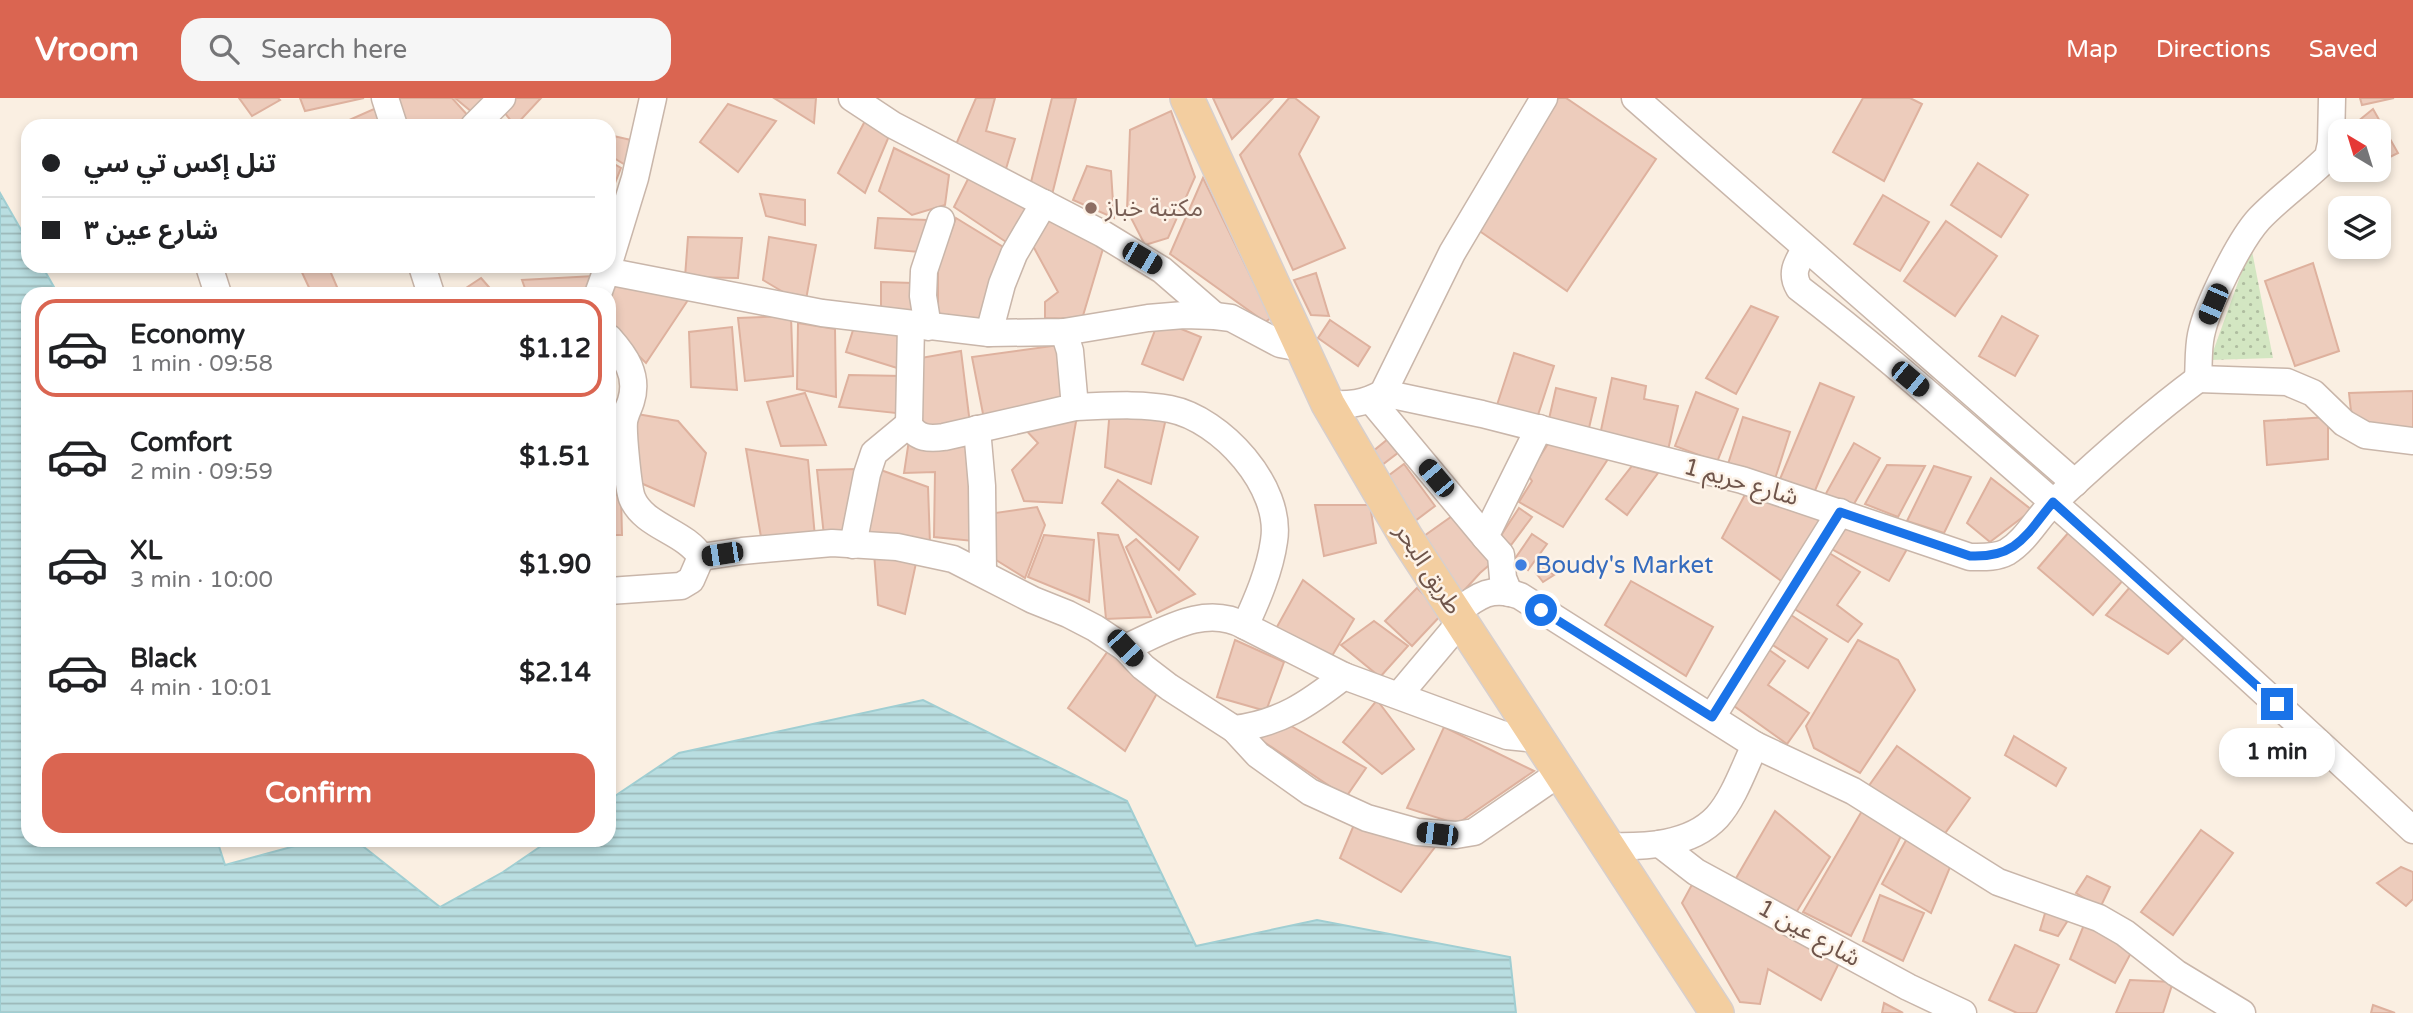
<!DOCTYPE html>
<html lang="en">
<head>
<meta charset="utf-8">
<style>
  body { margin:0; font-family:"Varela Round","Noto Sans Arabic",sans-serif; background:#f6f6f6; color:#202124; height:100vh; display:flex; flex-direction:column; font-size:26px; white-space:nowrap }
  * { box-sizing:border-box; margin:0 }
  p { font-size:23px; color:#757577 }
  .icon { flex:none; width:38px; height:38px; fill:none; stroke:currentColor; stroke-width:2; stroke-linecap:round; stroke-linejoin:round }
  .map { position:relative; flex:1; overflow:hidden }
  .side { position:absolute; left:21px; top:189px; width:595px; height:560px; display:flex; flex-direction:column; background:#fff; border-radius:21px; box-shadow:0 4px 10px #0003 }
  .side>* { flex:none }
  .guide { position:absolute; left:21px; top:21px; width:595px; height:154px; border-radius:21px; box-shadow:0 4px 10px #0003; display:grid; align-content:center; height:154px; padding:0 21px; background:#fff }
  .needle { width:46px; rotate:322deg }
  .controls { position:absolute; left:2328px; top:21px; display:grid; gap:14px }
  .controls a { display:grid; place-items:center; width:63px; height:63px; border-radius:14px; background:#fff; box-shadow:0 4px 10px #0003; font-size:35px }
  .end { position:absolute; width:32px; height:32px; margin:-16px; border:9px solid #1a73e8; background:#fff; box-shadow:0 0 0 4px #fff }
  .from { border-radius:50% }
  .bubble { position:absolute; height:49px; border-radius:21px; background:#fff; box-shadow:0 4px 10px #0003; font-size:23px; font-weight:700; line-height:49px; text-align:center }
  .car { position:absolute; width:21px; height:42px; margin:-21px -10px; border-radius:9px; box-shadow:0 0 5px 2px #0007; background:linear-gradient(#222 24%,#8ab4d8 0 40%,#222 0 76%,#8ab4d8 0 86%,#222 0) }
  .guide b { display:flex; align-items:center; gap:24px; height:66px; font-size:26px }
  .guide b+b { border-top:2px solid #e0e0e0 }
  .guide i { width:18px; height:18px; background:#202124 }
  ul { padding:12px 0 0; list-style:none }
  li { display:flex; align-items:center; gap:21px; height:98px; margin:0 14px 10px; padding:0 7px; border:4px solid transparent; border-radius:21px }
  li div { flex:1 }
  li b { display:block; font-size:26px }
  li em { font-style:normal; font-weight:700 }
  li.selected { border-color:#da6551 }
  li>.icon { width:63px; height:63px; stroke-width:1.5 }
  .action { display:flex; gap:14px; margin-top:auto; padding:14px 21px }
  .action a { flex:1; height:80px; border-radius:21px; background:#da6551; color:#fff; font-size:28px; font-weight:700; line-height:80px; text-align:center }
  header { display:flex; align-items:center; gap:42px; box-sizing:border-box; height:98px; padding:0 35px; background:#da6551; color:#fff }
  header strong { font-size:33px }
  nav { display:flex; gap:38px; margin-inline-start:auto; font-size:24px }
  .search { width:490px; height:63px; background:#f6f6f6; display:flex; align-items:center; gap:18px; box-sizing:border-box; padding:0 24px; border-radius:21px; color:#757577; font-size:26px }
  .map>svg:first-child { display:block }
  .park { fill:url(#park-dots) }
  .water { fill:url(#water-rules); stroke:#a0ced2; stroke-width:2 }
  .building { fill:#edccbc; stroke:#deb19e; stroke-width:2 }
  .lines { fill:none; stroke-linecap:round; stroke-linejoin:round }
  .minor-casing { stroke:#c9b6aa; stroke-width:29 }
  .major-casing { stroke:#d7cfcd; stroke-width:36 }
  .minor { stroke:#fff; stroke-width:26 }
  .major { stroke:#f3cea0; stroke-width:33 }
  .route { stroke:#1a73e8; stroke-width:9 }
  .education-dot { fill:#8d6e63; stroke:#fdf3e8; stroke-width:2.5 }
  .shop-dot { fill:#3f7fe0; stroke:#fdf3e8; stroke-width:2.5 }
  .labels { text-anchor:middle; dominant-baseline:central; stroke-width:5; stroke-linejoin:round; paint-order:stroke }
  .education-label { font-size:24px; fill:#785e54; stroke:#fdf3e8; text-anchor:start }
  .street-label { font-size:24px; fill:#6f554b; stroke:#fdf3e8 }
  .shop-label { font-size:24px; fill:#366cbe; stroke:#fdf3e8; text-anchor:start }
</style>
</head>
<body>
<header>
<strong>Vroom</strong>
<div class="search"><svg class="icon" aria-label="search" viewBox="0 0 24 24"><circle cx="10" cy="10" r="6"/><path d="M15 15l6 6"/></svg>Search here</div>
<nav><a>Map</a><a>Directions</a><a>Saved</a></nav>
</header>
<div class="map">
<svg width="2413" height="915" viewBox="0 0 2413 915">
  <defs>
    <pattern id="park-dots" width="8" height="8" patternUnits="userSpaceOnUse" patternTransform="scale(1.75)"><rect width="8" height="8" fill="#d3e6c2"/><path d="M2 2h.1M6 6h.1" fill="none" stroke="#afbda0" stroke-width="1.8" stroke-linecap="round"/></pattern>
    <pattern id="water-rules" width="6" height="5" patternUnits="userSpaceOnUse" patternTransform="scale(1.75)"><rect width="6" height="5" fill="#b9dee1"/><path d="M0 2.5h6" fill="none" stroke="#9bb7b8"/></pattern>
  </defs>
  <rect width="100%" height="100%" fill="#faefe2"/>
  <polygon class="park" points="2251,148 2273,260 2210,262"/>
  <polygon class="water" points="0,95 28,144 28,168 42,168 58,196 28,196 28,742 217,742 225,767 295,748 296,742 355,742 440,809 503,774 550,742 609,742 609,702 679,655 923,602 1127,703 1196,848 1317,822 1510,859 1516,915 0,915"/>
  <g class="building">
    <polygon points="239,0 278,0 280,2 252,18"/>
    <polygon points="300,0 364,0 305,13"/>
    <polygon points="395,0 452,0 471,21 459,28 407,28"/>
    <polygon points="455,0 489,0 473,15"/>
    <polygon points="512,0 541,0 515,28 501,10"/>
    <polygon points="774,0 816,0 814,25"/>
    <polygon points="976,0 995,0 986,33 1015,41 1005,74 954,51"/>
    <polygon points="1052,0 1076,0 1052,97 1030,88"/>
    <polygon points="1213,0 1273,0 1232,41"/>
    <polygon points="1289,0 1295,0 1319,19 1299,56 1345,150 1293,172 1240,57"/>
    <polygon points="1558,0 1566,0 1656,61 1567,193 1478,132"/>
    <polygon points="1863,0 1910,0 1922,6 1884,83 1833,54"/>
    <polygon points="2360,0 2394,0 2362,7"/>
    <polygon points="728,6 776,23 738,74 700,44"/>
    <polygon points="374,11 384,28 338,27"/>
    <polygon points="2373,11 2398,55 2378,65 2378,33 2346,33"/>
    <polygon points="1171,13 1195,79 1168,140 1145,147 1127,112 1130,32"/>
    <polygon points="866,21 892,31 865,95 838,75"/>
    <polygon points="318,22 322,28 290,28"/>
    <polygon points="609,37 640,44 632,71 609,57"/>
    <polygon points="894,50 949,77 945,107 912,117 879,93"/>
    <polygon points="609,63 621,70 615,85 609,83"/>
    <polygon points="1978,65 2028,97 2001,139 1951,107"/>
    <polygon points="1087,68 1111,73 1114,120 1073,102"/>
    <polygon points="972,73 1040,109 1012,148 954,109"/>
    <polygon points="1203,80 1271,220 1265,224 1170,156"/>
    <polygon points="609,92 619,95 609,120"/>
    <polygon points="760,96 805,102 805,127 766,118"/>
    <polygon points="1883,97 1929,124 1900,173 1854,146"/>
    <polygon points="1040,118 1105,144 1082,221 1045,220 1045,204 1058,194 1027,137"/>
    <polygon points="878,120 927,122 919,154 875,150"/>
    <polygon points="956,120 1008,152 980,228 938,225 938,170"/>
    <polygon points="1946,123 1997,158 1955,218 1904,183"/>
    <polygon points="688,139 742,140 738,180 685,179"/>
    <polygon points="769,139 816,147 805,207 763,182"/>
    <polygon points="2313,165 2339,253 2295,268 2265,183"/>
    <polygon points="299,168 328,168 340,196 312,196"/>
    <polygon points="521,168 597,168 597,170 520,170"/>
    <polygon points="1316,175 1329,218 1311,217 1294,182"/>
    <polygon points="594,178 592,196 527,196 522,182"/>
    <polygon points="481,180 495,196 457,196"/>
    <polygon points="608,182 690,199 646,265 609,229"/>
    <polygon points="881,184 913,185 919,221 881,219"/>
    <polygon points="1751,208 1778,219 1736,296 1706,280"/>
    <polygon points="791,218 793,278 745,283 738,220"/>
    <polygon points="2002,218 2038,238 2015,278 1979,258"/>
    <polygon points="1159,222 1201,239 1183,282 1142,266"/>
    <polygon points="1330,222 1370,249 1358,268 1318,240"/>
    <polygon points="798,225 835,231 836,299 797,291"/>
    <polygon points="905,227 897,270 846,254 854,229"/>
    <polygon points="732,229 737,292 691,289 689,234"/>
    <polygon points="1059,247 1068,303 984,321 972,259"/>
    <polygon points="961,253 970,326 920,334 915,261"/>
    <polygon points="1514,255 1554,268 1537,320 1497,307"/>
    <polygon points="849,277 902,278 905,316 839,309"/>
    <polygon points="1612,280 1646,288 1644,301 1678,308 1668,352 1600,337"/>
    <polygon points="1820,285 1854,299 1814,395 1780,381"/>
    <polygon points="1556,290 1596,300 1589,330 1549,321"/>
    <polygon points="2413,293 2413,330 2368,332 2351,313 2349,295"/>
    <polygon points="1696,294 1738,311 1717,364 1675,348"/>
    <polygon points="805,295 826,347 781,348 767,304"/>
    <polygon points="1110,311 1167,316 1151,386 1105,369"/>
    <polygon points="1078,312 1062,405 1024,403 1012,372 1038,345 1022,328"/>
    <polygon points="631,315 678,323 706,355 694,408 636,383"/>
    <polygon points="1743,319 1790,334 1775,381 1728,366"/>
    <polygon points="2328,319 2328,361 2267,367 2264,323"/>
    <polygon points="609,334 614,334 623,390 609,391"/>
    <polygon points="1553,338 1612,355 1563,429 1519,404 1532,383 1528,377"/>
    <polygon points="1388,341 1399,354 1382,367 1372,354"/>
    <polygon points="909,342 969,349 973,443 934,439 935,374 904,375"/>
    <polygon points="1854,345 1880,360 1850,413 1824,399"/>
    <polygon points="746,351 808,362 815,439 761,439"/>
    <polygon points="1404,366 1435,408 1415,423 1384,381"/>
    <polygon points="1887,367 1925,368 1898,419 1865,406"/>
    <polygon points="1632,368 1658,375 1627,417 1606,401"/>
    <polygon points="1934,368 1971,379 1944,435 1907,423"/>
    <polygon points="858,371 848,433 824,438 817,372"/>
    <polygon points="878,371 928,389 930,446 864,433"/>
    <polygon points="1991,380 2032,412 1990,444 1967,425"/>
    <polygon points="1118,382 1198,439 1179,472 1102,405"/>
    <polygon points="1748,391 1828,410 1784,485 1722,440"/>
    <polygon points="609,396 621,397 622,437 609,437"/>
    <polygon points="1315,407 1370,407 1376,445 1324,458"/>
    <polygon points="1037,409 1045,427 1025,480 988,457 988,416"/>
    <polygon points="1519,410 1532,419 1511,447 1500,439"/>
    <polygon points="1462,411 1501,457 1480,475 1459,498 1424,438"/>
    <polygon points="1848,417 1907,451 1889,483 1830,450"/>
    <polygon points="2069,434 2124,481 2093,517 2038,470"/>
    <polygon points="1098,435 1118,437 1151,519 1106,521"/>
    <polygon points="1532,436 1547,446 1528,472 1514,462"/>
    <polygon points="1044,437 1094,442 1089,504 1028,479"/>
    <polygon points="1136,441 1195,496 1157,515 1126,449"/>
    <polygon points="1826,453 1860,474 1837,507 1862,526 1848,544 1788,507"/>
    <polygon points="874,455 918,456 905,516 878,507"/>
    <polygon points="1543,470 1554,477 1543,484 1536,475"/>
    <polygon points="1303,482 1354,521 1329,563 1273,536"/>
    <polygon points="1631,483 1713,529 1686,578 1605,527"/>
    <polygon points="2130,489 2184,540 2168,556 2106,517"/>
    <polygon points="1417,490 1443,515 1412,548 1385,523"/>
    <polygon points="1788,515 1827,541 1808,570 1768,544"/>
    <polygon points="1374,523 1408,548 1380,579 1341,547"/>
    <polygon points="1235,542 1284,564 1266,613 1217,599"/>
    <polygon points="1858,542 1898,562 1915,592 1860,675 1814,650 1806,628"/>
    <polygon points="1765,549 1785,563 1768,587 1809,615 1787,646 1727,603"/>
    <polygon points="1108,553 1160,590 1125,653 1068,610"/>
    <polygon points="1377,602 1414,651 1382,676 1343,644"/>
    <polygon points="1291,628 1366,670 1346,699 1252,636"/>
    <polygon points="1444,629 1534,673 1457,726 1407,710"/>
    <polygon points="2014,638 2066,670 2056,688 2005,657"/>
    <polygon points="1897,648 1970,700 1941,741 1868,689"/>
    <polygon points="1866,706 1903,734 1851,838 1803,814"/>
    <polygon points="1775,713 1830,759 1794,818 1735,782"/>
    <polygon points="1356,722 1438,745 1401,794 1340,760"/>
    <polygon points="2201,732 2233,755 2173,837 2141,814"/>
    <polygon points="1910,735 1953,762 1931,815 1882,786"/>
    <polygon points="2401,769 2413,774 2413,801 2406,808 2377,785"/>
    <polygon points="2087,778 2110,789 2100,810 2076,795"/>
    <polygon points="1695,781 1841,861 1821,902 1768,871 1760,906 1740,904 1682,805"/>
    <polygon points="1880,797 1924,815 1903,863 1863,843"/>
    <polygon points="2046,812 2070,819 2058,838 2040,832"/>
    <polygon points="2086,822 2133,851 2115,885 2070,861"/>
    <polygon points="2015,847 2059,867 2036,915 2017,915 1989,902"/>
    <polygon points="2130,882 2173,884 2163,915 2116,915"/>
    <polygon points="1884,905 1903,915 1882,915"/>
    <polygon points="2373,907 2395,915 2371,915"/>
  </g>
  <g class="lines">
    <defs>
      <g id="minor">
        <polyline points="385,0 394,28"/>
        <polyline points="852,0 893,27 1103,136 1162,172 1215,218"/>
        <polyline points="1635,0 2075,385"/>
        <polyline points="474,28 502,0"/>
        <path d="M1805 151C1797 165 1790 175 1799 190 1870 244 1938 304 2006 363 2144 483 2279 607 2413 732"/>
        <polyline points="609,165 635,80 653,0"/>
        <polyline points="209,168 218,196"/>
        <polyline points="422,168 431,196"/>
        <polyline points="606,173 822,215 989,235 1064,234 1148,220 1184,217 1215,218 1231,220 1280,246 1301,250"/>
        <polyline points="598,196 608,168"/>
        <path d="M911 227 909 326C916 341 930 341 944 339L1075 309 1070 253 1064 234"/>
        <polyline points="928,229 923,198 924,173 941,122"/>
        <polyline points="989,235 1002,186 1014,156 1044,105"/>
        <path d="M609 240C625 258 639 277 631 303 629 310 625 316 624 324 623 335 628 389 632 400 644 429 685 433 701 459"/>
        <path d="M2198 281C2199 267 2198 251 2201 237 2207 208 2239 143 2259 121 2280 99 2306 81 2328 59L2331 45 2332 0"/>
        <polyline points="2198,281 2287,284 2313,295 2344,325 2365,337 2413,343"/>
        <path d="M1383 295 1482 316 1742 382 1970 459C1983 459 1996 460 2007 454 2027 442 2038 418 2055 403 2101 360 2148 318 2198 281"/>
        <polyline points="1371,302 1485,439"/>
        <path d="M1328 306C1349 307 1364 306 1383 295L1452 155 1544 0"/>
        <path d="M1075 309C1106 308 1140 305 1170 311 1221 321 1283 389 1274 443 1270 472 1257 502 1245 528L1344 578"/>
        <polyline points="977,331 982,388 983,475"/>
        <polyline points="853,447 867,376 874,355 909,326"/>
        <path d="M701 459 742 453 832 445 897 449 953 461 1033 502 1068 516 1095 530 1125 550 1143 569 1169 589 1234 631C1281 625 1308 606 1344 578L1507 638 1537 641"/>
        <polyline points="609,493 681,488 691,482 701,459"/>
        <polyline points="1509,495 1503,480 1501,457 1485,439 1539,330"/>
        <path d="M1457 514C1478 498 1492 487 1520 498L1755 647C1744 670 1734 700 1717 719 1690 748 1644 749 1608 748"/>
        <path d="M1125 550C1162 534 1205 505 1245 528"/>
        <polyline points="1399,597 1462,522"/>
        <polyline points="1712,619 1840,414"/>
        <polyline points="1234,631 1258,657 1310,694 1367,720 1417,734 1456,737 1474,734 1561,674"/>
        <polyline points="1755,647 1853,693 1998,784 2099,820 2125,835 2176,875 2242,915"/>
        <polyline points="1660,746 1696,774 1908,889 1963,915"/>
      </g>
      <polyline id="major" points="1187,0 1328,306 1406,439 1717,915"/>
    </defs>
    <use href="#minor" class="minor-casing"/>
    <use href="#major" class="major-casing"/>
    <use href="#minor" class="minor"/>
    <use href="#major" class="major"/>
  </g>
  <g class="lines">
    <path class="route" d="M1541 512 1712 619 1840 414 1970 458C2017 460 2026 437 2053 404L2277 606"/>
  </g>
  <circle class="education-dot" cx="1091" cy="110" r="7"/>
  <circle class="shop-dot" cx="1521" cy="467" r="7"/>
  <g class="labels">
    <g class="education-label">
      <text x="1105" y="110">مكتبة خباز</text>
    </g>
    <g class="street-label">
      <text transform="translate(1741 384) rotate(16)">شارع حريم 1</text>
      <text transform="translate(1428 471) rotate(57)">طريق البحر</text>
      <text transform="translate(1809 835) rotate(29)">شارع عين 1</text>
    </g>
    <g class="shop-label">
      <text x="1535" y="467">Boudy's Market</text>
    </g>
  </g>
</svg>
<div class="controls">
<a><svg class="needle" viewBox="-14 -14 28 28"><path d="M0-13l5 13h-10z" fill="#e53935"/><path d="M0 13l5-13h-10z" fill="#757577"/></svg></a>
<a><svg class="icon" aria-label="layers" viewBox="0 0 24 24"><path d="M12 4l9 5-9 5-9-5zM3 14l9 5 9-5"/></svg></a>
</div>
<i class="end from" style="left:1541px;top:512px"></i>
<i class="end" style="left:2277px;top:606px"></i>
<div class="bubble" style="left:2219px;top:630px;width:116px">1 min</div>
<i class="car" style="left:1142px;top:160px;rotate:120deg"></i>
<i class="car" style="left:2213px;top:206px;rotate:203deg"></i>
<i class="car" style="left:1910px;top:281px;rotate:130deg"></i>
<i class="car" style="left:1436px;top:380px;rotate:320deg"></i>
<i class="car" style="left:722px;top:456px;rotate:261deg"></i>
<i class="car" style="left:1125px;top:550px;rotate:137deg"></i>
<i class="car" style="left:1437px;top:736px;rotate:277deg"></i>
<div class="guide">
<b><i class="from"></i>تنل إكس تي سي</b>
<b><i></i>شارع عين ٣</b>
</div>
<section class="side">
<ul>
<li class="selected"><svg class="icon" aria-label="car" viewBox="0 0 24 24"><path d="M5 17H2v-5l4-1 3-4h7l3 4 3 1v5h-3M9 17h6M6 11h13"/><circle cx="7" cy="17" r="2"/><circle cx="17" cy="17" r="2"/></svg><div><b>Economy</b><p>1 min · 09:58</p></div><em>$1.12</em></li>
<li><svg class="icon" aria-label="car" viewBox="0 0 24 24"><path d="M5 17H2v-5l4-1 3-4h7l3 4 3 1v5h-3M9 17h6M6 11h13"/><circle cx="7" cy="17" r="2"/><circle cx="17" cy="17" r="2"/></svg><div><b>Comfort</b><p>2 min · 09:59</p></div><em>$1.51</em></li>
<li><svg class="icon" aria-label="car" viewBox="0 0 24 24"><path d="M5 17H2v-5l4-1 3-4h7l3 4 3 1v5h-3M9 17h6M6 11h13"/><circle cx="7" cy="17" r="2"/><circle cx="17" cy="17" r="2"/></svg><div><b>XL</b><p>3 min · 10:00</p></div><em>$1.90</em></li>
<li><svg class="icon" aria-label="car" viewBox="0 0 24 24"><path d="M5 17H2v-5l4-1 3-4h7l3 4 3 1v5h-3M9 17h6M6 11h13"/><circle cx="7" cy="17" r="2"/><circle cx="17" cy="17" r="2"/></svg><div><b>Black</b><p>4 min · 10:01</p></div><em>$2.14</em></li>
</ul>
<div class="action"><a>Confirm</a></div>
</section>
</div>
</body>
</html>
